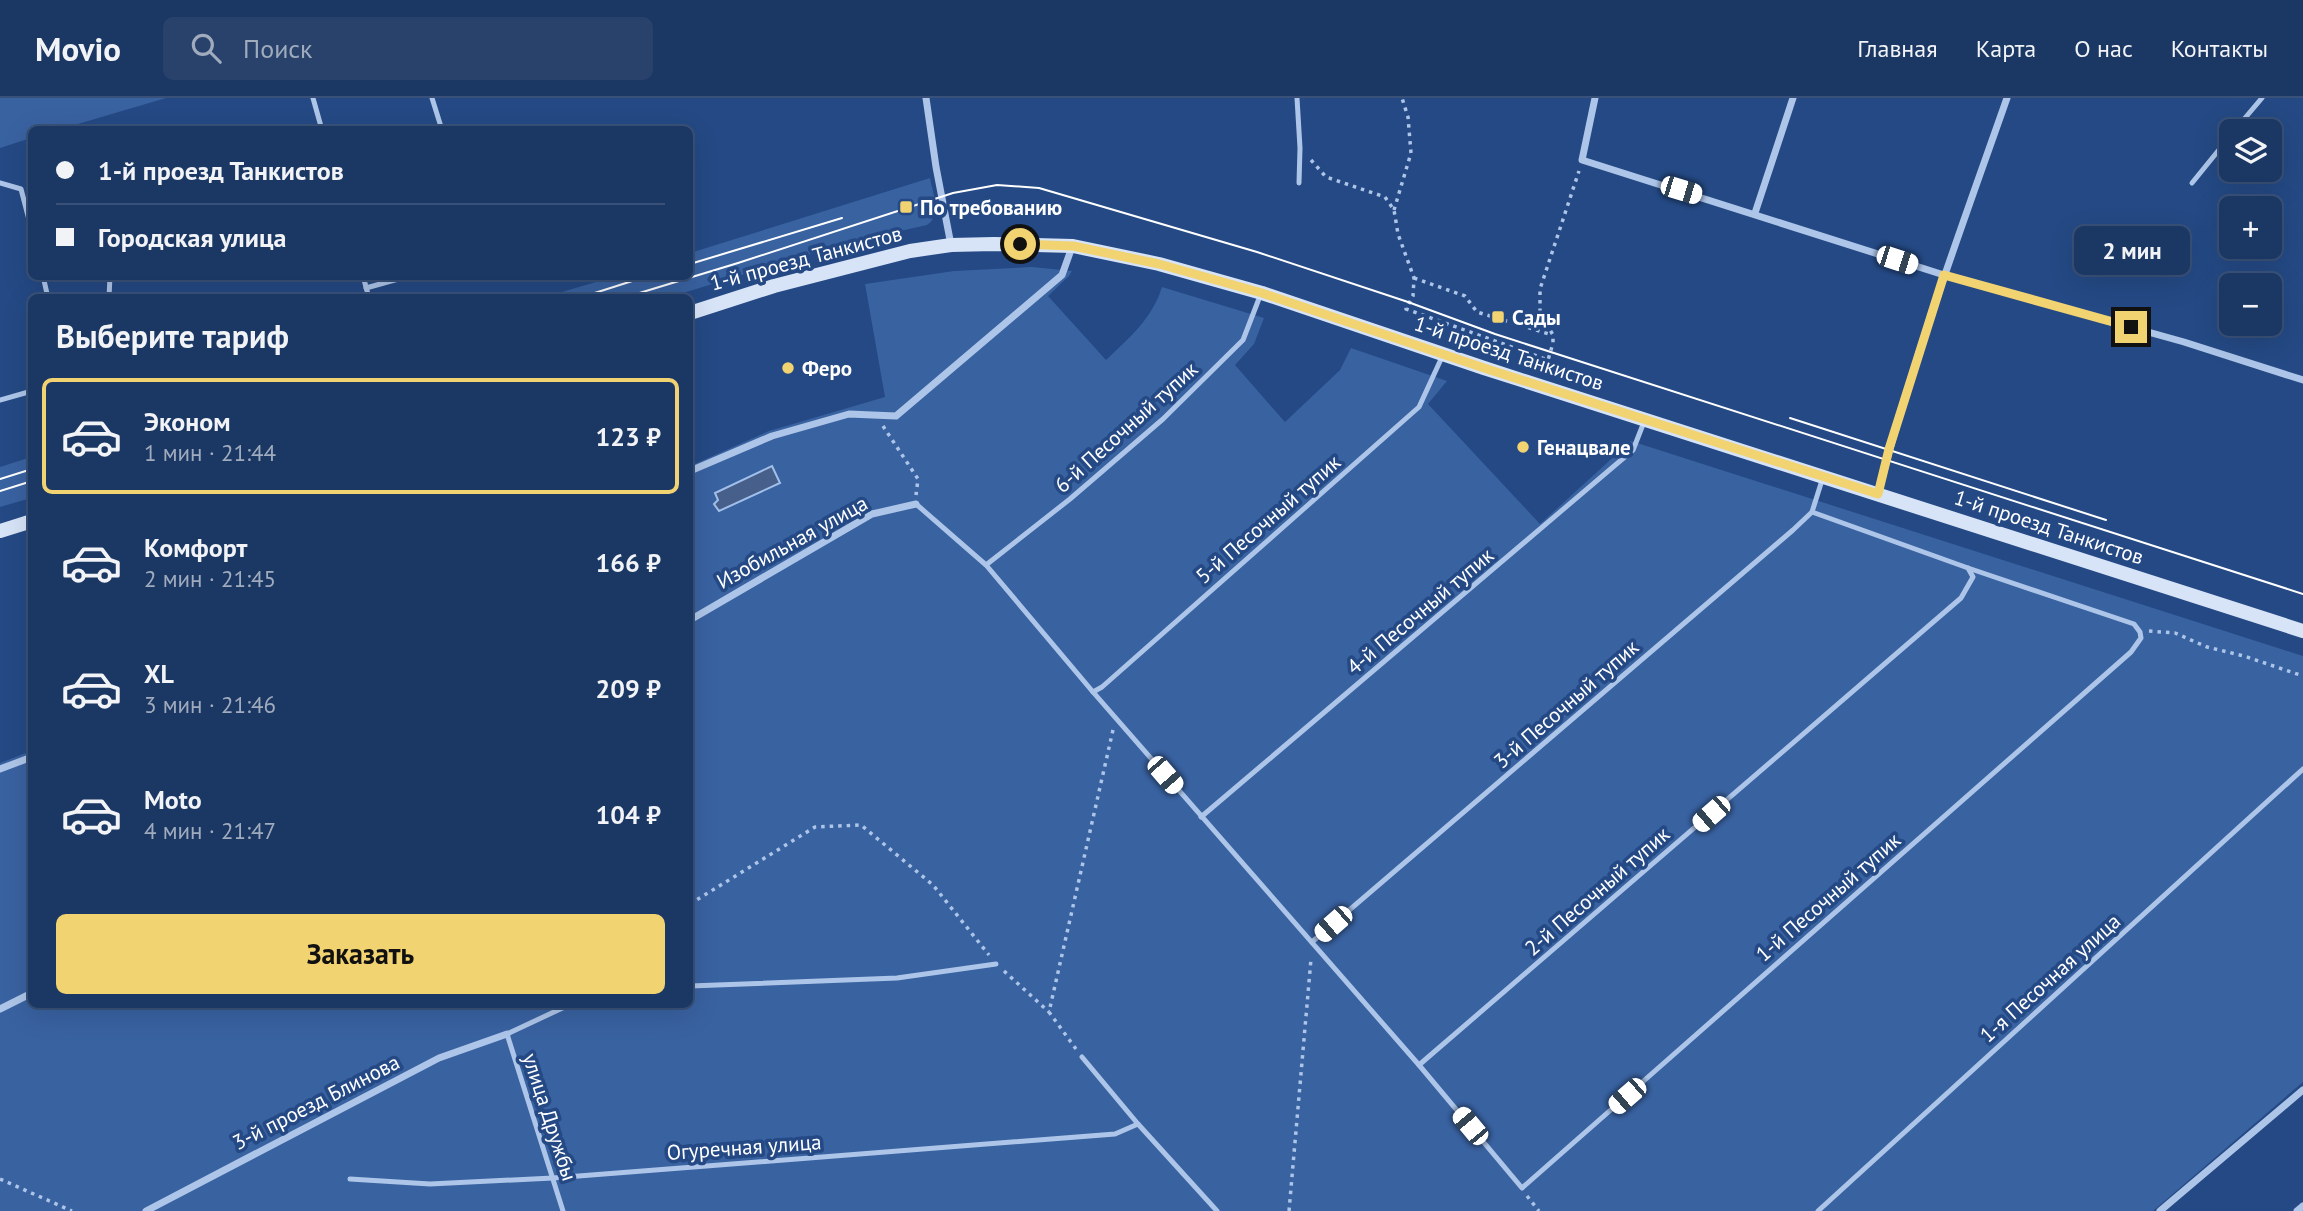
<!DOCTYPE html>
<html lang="ru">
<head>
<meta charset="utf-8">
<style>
  body { margin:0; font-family:"PT Sans",sans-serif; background:#28426c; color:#f1f3f6; height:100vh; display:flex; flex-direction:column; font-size:26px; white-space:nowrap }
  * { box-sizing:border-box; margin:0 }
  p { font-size:23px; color:#a0acbe }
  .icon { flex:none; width:38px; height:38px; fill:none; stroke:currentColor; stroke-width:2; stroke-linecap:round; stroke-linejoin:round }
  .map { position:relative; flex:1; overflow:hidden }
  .panel { position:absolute; left:28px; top:196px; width:665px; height:714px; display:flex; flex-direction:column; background:#1b3763; border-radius:10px; box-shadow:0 7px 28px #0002,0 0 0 2px #395178 }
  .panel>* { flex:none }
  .banner { position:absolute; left:28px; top:28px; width:665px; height:154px; border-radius:10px; box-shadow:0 7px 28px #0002,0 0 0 2px #395178; display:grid; align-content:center; height:154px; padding:0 28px; background:#1b3763 }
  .buttons { position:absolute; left:2219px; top:21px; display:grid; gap:14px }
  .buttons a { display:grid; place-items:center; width:63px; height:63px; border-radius:10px; background:#1b3763; box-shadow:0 7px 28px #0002,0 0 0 2px #395178; font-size:35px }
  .end { position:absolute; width:32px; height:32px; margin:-16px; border:9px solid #f2d371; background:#111; box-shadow:0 0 0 4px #111 }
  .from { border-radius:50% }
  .bubble { position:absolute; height:49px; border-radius:10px; background:#1b3763; box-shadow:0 7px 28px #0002,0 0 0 2px #395178; font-size:23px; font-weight:800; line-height:49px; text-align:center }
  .car { position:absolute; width:21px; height:42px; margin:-21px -10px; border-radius:9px; box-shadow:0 0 5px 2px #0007; background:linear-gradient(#fff 24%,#345 0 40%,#fff 0 76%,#345 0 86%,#fff 0) }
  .banner b { display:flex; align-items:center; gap:24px; height:66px; font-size:26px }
  .banner b+b { border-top:2px solid #395178 }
  .banner i { width:18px; height:18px; background:#f1f3f6 }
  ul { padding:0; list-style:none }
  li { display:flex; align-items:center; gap:21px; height:116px; margin:0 14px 10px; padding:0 14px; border:4px solid transparent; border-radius:10px }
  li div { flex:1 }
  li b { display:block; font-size:26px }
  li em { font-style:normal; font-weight:800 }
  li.on { border-color:#f2d371 }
  li>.icon { width:63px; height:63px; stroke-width:1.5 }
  h2 { padding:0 28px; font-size:32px; line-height:84px }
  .button { display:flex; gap:14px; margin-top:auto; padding:14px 28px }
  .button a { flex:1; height:80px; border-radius:10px; background:#f2d371; color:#111; font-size:28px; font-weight:800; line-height:80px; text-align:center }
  header { display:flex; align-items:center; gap:42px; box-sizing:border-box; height:98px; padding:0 35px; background:#1b3763; border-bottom:2px solid #395178 }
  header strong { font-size:33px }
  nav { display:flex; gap:38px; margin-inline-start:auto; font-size:24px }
  .search { width:490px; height:63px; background:#28426c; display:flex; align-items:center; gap:18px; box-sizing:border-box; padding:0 24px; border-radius:10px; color:#a0acbe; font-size:26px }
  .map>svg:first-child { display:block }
  .green { fill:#3962a1 }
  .water { fill:#46608b; stroke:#a1bfe9; stroke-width:2 }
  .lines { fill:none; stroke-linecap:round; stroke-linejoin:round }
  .path { stroke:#adc5e8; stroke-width:3.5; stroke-dasharray:3.5 5; stroke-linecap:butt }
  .service { stroke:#adc5e8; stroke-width:5 }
  .minor { stroke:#adc5e8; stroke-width:7 }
  .secondary { stroke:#d7e3f7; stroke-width:14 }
  .tram { stroke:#fff; stroke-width:2 }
  .route { stroke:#f2d371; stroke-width:9 }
  .poi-dot { fill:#f2d371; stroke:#244984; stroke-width:2.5 }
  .labels { text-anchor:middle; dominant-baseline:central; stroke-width:7; stroke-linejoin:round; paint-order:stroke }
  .poi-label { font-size:21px; font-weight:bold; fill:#fff; stroke:#244984; text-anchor:start }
  .street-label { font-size:21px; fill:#fff; stroke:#244984 }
</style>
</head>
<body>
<header>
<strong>Movio</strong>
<div class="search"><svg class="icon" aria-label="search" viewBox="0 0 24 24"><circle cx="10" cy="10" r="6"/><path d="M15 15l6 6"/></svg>Поиск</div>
<nav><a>Главная</a><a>Карта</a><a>О нас</a><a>Контакты</a></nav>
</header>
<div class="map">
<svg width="2303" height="1113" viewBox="0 0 2303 1113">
  <rect width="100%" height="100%" fill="#244984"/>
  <g class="green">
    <polygon points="0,0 166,0 61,31 32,32 31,40 0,50"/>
    <path d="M930 80C933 96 942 117 927 127L847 145 670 199H545L613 179 690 178V155Z"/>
    <path d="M1032 169 1072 173 1069 178 1048 198 1106 262C1129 240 1152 221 1162 189L1264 220 1254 246 1235 267 1285 324 1340 272 1351 250 1447 283 1428 306 1540 426 1631 343 2303 558V984L2153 1113H0V665L31 653 32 906H690V368L769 333 885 299 865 186 954 173Z"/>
    <polygon points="31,359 31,400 0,409 0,369"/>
  </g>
  <polygon class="water" points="772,368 780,385 719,413 714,406 718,402 715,395"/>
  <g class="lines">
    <g class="path">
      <polyline points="1311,62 1326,79 1385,99 1394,112 1398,136 1414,180 1413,198 1406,211 1548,262 1553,245 1553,237 1540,215 1540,191 1579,73"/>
      <polyline points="1394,112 1411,55 1408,19 1402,0"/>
      <polyline points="1414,180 1465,198 1477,214 1552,237"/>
      <polyline points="883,328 918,381 916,397"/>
      <polyline points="2149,533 2175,535 2207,549 2244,558 2303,578"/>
      <polyline points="690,806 815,729 861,727 933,787 989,857"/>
      <polyline points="1004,873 1049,914"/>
      <polyline points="1076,951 1049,914 1113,632"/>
      <polyline points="0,1081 72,1113"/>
      <polyline points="1527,1098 1539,1113"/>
      <polyline points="1289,1113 1311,861"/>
    </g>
    <g class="service">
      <polyline points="313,0 322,32"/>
      <polyline points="432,0 442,32"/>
      <polyline points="1297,0 1300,50 1299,85"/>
      <polyline points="2234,33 2262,0"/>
      <polyline points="0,85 21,91 32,133"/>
      <polyline points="2192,85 2231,37"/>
      <polyline points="43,178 48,200"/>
      <polyline points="363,178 369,200"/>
      <polyline points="366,190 409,178"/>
      <polyline points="109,200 110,178"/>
      <polyline points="0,302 32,293"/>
      <polyline points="916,406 986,467 1093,594 1419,967 1522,1090 2131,554 2141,540 2140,534 2134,526 1968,470 1812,414"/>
      <polyline points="986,467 1070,401 1163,321 1243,242 1260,198"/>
      <polyline points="1093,594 1102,589 1419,309 1442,259"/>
      <polyline points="1201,719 1633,352 1644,324"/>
      <polyline points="1312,844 1793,432 1812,414 1823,379"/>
      <polyline points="690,888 897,880 996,866"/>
      <polyline points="1082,959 1138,1026 1217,1113"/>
      <polyline points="1419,967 1961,500 1973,479 1968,470"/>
      <polyline points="350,1081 430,1086 553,1080 1115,1036 1138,1026"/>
      <polyline points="563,1113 507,936 571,906"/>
      <polyline points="1818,1113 2303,671"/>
    </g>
    <g class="minor">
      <polyline points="926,0 936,69 951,147"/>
      <polyline points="1595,0 1582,62 1944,177 2184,244 2303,282"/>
      <polyline points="1755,115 1793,0"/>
      <polyline points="690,373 772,338 849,316 896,318 1062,177 1072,149"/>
      <path d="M1878 396C1912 262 1961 131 2007 0"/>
      <polyline points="690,522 872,416 916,406"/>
      <polyline points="0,671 32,659"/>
      <polyline points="0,911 32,895"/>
      <polyline points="146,1113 439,960 507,936"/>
      <polyline points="2160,1113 2303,992"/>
      <polyline points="2297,1113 2303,1108"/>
    </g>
    <g class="secondary">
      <polyline points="690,215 774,188 910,153 951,147 994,146 1073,148 1159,166 1262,195 1484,270 2303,533"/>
      <polyline points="0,433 32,423"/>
    </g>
    <g class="tram">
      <polyline points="690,166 842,120"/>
      <polyline points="579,200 648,178"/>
      <polyline points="623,200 738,165 953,95 997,87 1039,90 1257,154 1408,204 1495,236 2303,496"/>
      <polyline points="1790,320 2106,422"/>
      <polyline points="0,381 32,371"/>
      <polyline points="0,393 32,383"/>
    </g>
  </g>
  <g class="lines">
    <polyline class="route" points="1020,146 1073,148 1159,166 1262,195 1484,270 1878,396 1889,351 1944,177 2131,229"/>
  </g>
  <g class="poi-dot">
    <rect x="899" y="102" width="14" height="14" rx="3.5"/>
    <rect x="1491" y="212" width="14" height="14" rx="3.5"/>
    <circle cx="788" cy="270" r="7"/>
    <circle cx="1523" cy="349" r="7"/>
  </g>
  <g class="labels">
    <g class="poi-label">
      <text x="920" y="109">По требованию</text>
      <text x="1512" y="219">Сады</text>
      <text x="802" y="270">Феро</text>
      <text x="1537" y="349">Генацвале</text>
    </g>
    <g class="street-label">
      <text transform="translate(806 160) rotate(-15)">1-й проезд Танкистов</text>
      <text transform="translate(1509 255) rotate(18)">1-й проезд Танкистов</text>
      <text transform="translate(1126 329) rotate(-42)">6-й Песочный тупик</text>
      <text transform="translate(1268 421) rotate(-41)">5-й Песочный тупик</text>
      <text transform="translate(2049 429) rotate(18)">1-й проезд Танкистов</text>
      <text transform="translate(792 444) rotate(-29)">Изобильная улица</text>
      <text transform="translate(1420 513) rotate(-40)">4-й Песочный тупик</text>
      <text transform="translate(1566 606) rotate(-41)">3-й Песочный тупик</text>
      <text transform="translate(1597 793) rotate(-41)">2-й Песочный тупик</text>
      <text transform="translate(1828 799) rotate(-41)">1-й Песочный тупик</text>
      <text transform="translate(2050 880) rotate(-42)">1-я Песочная улица</text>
      <text transform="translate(316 1004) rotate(-27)">3-й проезд Блинова</text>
      <text transform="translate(550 1019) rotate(72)">улица Дружбы</text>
      <text transform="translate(744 1049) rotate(-4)">Огуречная улица</text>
    </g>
  </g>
</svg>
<div class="buttons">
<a><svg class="icon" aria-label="layers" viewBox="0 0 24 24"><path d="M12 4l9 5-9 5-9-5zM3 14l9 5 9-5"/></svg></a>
<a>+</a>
<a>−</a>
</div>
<i class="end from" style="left:1020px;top:146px"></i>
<i class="end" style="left:2131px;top:229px"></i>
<div class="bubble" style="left:2074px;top:128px;width:116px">2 мин</div>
<i class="car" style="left:1681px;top:92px;rotate:107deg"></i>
<i class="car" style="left:1897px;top:162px;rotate:108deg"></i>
<i class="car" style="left:1165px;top:677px;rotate:139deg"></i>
<i class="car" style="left:1711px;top:716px;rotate:229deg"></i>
<i class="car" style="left:1333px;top:826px;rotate:229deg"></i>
<i class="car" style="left:1627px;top:998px;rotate:229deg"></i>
<i class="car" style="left:1470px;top:1028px;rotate:320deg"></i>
<div class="banner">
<b><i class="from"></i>1-й проезд Танкистов</b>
<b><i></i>Городская улица</b>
</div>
<section class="panel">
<h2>Выберите тариф</h2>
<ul>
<li class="on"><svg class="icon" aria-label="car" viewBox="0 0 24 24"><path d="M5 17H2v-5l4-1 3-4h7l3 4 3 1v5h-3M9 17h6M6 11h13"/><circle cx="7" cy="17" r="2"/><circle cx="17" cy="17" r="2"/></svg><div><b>Эконом</b><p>1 мин · 21:44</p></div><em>123 ₽</em></li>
<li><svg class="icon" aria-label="car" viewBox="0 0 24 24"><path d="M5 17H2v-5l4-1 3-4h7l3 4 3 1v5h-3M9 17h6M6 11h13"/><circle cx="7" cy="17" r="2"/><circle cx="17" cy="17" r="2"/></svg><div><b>Комфорт</b><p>2 мин · 21:45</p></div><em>166 ₽</em></li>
<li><svg class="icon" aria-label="car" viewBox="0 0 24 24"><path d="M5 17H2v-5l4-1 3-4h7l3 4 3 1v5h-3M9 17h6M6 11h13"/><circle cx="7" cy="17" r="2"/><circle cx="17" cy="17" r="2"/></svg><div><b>XL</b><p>3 мин · 21:46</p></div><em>209 ₽</em></li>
<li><svg class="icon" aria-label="car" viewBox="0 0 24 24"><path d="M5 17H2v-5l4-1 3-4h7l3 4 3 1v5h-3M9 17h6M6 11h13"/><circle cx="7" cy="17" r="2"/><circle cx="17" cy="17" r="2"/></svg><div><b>Moto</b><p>4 мин · 21:47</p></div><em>104 ₽</em></li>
</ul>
<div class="button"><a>Заказать</a></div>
</section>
</div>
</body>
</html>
